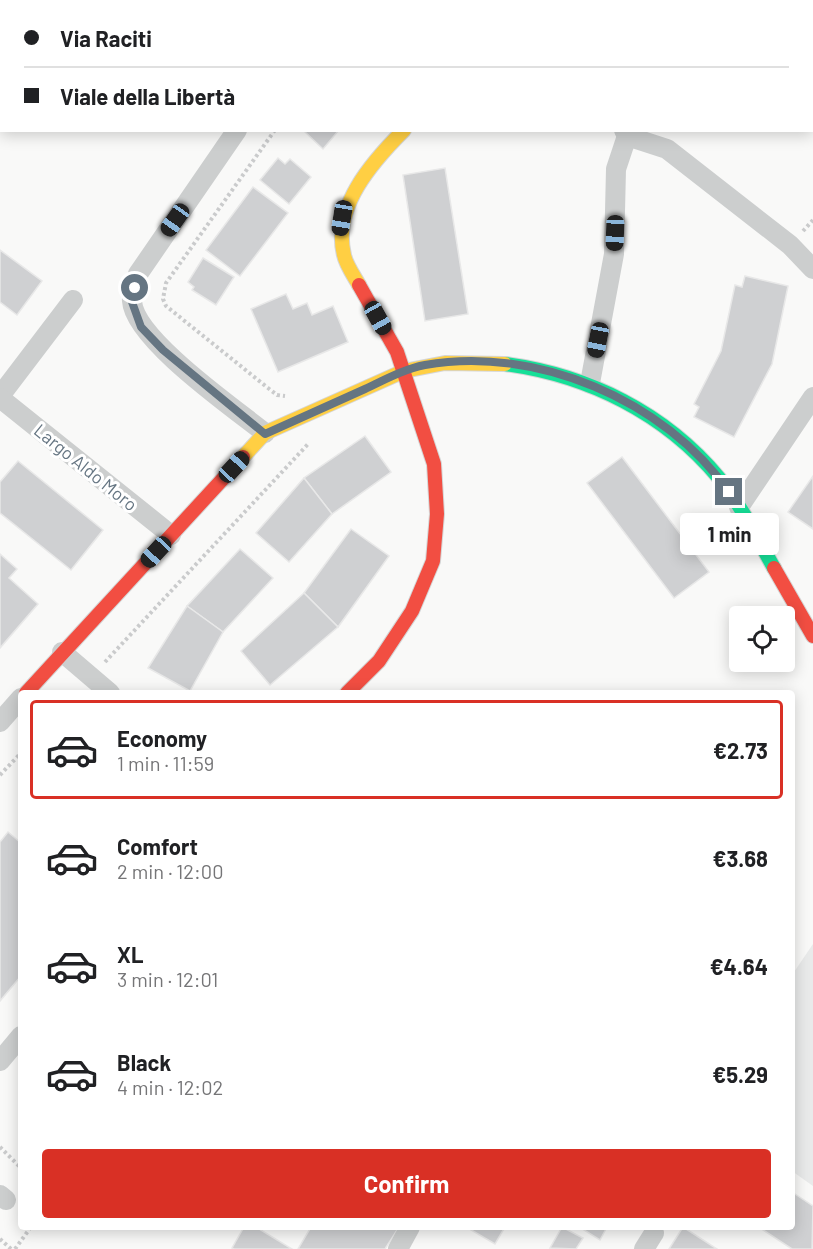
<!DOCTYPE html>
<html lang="en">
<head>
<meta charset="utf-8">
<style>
  body { margin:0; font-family:Barlow,sans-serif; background:#f2f2f2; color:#202124; height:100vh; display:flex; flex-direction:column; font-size:22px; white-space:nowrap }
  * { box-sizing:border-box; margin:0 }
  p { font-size:20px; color:#757577 }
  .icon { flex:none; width:33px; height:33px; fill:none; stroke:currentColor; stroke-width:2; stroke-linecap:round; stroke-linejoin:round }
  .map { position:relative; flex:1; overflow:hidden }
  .panel { position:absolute; left:18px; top:690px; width:777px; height:540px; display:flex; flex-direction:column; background:#fff; border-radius:6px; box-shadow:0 3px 15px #0003 }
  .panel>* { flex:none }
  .guide { position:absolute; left:0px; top:0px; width:813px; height:132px; box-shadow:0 3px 15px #0003; display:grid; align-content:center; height:132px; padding:0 24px; background:#fff }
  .tools { position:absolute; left:729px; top:606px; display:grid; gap:12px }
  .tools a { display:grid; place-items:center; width:66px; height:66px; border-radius:6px; background:#fff; box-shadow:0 3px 15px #0003; font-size:30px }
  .end { position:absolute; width:27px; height:27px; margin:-14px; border:8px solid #657582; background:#fff; box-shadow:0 0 0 3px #fff }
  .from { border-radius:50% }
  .bubble { position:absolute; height:42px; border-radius:6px; background:#fff; box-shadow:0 3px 15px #0003; font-size:20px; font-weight:700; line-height:42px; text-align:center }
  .car { position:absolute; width:18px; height:36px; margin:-18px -9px; border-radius:8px; box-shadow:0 0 4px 2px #0007; background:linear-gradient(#222 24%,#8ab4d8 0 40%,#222 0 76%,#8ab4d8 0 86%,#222 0) }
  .guide b { display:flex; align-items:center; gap:21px; height:57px; font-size:22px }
  .guide b+b { border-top:2px solid #e0e0e0 }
  .guide i { width:15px; height:15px; background:#202124 }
  ul { padding:10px 0 0; list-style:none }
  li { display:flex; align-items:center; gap:18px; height:99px; margin:0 12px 9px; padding:0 12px; border:3px solid transparent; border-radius:6px }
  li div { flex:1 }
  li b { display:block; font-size:22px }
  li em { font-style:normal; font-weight:700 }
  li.current { border-color:#d93025 }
  li>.icon { width:54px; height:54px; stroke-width:1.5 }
  .button { display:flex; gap:12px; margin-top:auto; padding:12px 24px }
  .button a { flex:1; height:69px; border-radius:6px; background:#d93025; color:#fff; font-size:24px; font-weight:700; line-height:69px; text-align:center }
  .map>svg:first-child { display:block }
  .built { fill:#e9eaea }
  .building { fill:#cfd0d2; stroke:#e8e8e8; stroke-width:1.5 }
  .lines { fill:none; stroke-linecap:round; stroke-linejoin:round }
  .fast-casing { stroke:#d5d6d6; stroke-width:16 }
  .slow-casing { stroke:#d5d6d6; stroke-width:16 }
  .jam-casing { stroke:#d5d6d6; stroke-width:16 }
  .path { stroke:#cacbcc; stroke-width:4; stroke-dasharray:3 3; stroke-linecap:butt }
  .street { stroke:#cccece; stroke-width:20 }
  .fast { stroke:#16e098; stroke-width:14 }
  .slow { stroke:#ffcf43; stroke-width:14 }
  .jam { stroke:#f24e42; stroke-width:14 }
  .route { stroke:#657582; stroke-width:8 }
  .labels { text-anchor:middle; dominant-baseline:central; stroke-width:6; stroke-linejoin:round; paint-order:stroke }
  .street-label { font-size:18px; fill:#657582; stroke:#fff }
</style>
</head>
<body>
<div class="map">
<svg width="813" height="1249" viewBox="0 0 813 1249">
  <rect width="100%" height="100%" fill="#f9f9f8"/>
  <polygon class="built" points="813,944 813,1186 792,1171 792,975"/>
  <g class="building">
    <polygon points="303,130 339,130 323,149"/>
    <polygon points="278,158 285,164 290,159 311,177 289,204 260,180"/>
    <polygon points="445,168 468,314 425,321 403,175"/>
    <polygon points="253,187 288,213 240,276 206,250"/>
    <polygon points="0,250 42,281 17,315 0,302"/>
    <polygon points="203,258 234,277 216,305 192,290 194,287 188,282"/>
    <polygon points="745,276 788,286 772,364 734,437 694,417 699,407 694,404 721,351 735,285 742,287"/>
    <polygon points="286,294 293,309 307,303 312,315 333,306 348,342 278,372 251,309"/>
    <polygon points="365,436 391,472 332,514 304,478"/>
    <polygon points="622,457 709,572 674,598 587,483"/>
    <polygon points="18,461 103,530 71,570 0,513 0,482"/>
    <polygon points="813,476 813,529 788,512"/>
    <polygon points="304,478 332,514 289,562 256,533"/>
    <polygon points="351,529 389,556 338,627 304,593"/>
    <polygon points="240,549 273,578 223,632 187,606"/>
    <polygon points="0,554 17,569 9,578 38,604 0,648"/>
    <polygon points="304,593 338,627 270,685 241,651"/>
    <polygon points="187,606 223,632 190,691 148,668"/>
    <polygon points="8,832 21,843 21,976 0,1001 0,842"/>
    <polygon points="792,1192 813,1206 812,1249 792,1249 763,1230 766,1227 792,1227"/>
    <polygon points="244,1227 256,1227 292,1249 234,1249 232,1248"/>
    <polygon points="311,1227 399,1227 385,1249 298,1249"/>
    <polygon points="466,1227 505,1227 495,1244"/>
    <polygon points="562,1227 583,1238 576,1249 550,1248"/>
    <polygon points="586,1227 607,1227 600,1240 584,1230"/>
    <polygon points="683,1227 717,1249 669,1249"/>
  </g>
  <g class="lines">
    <defs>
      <path id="fast" d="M505 364C588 375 665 413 719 478 741 505 757 538 774 568"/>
      <g id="slow">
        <path d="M359 285C354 276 346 265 344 255 332 207 372 162 404 130"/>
        <polyline points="243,457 265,433 404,371 445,363 505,364"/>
      </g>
      <g id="jam">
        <polyline points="774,568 813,636"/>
        <polyline points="26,693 243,457"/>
        <polyline points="347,693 379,661 412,611 433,561 437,514 434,464 397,352 359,285"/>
      </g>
    </defs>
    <use href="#fast" class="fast-casing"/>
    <use href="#slow" class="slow-casing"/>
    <use href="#jam" class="jam-casing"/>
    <g class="path">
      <polyline points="621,0 624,2"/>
      <polyline points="414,2 417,0"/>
      <polyline points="812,126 813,128"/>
      <polyline points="275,130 166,283 163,299 166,306 268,388 277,395 285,396"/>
      <polyline points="803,231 813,220"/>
      <polyline points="105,662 309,443"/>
      <polyline points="0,775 21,753"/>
      <polyline points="0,1147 21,1168"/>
      <polyline points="0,1239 11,1249"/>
      <polyline points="15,1249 31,1227"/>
    </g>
    <g class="street">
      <polyline points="469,0 469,2"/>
      <polyline points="720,0 721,2"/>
      <polyline points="354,2 356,0"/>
      <polyline points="812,98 813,100"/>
      <path d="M237 130 138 274C136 282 131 293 132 301 134 339 235 409 265 433"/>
      <polyline points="624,130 627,136 667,149 790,245 813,269"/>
      <polyline points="590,383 614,254 616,169 627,136"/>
      <polyline points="0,396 73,300"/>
      <polyline points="0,398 171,535"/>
      <polyline points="739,507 813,397"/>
      <polyline points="62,652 110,693"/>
      <polyline points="0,722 21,698"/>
      <polyline points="0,1061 21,1036"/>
      <polyline points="0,1195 6,1200"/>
      <polyline points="398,1249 410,1227"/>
      <polyline points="644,1249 654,1233"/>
    </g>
    <use href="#fast" class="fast"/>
    <use href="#slow" class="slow"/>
    <use href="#jam" class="jam"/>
  </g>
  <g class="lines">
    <path class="route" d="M135 288 132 302 141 327 163 350 265 434C299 419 332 404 365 389 384 380 404 369 425 365 535 345 665 400 729 492"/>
  </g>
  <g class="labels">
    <g class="street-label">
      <text transform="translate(86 467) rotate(39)">Largo Aldo Moro</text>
    </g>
  </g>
</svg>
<div class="tools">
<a><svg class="icon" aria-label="locate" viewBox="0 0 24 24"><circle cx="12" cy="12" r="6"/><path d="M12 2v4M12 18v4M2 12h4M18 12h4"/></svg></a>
</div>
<i class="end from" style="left:135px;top:288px"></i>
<i class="end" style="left:729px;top:492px"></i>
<div class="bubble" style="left:680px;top:513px;width:99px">1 min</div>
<i class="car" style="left:342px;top:218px;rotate:189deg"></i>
<i class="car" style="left:175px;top:220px;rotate:215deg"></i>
<i class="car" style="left:615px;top:233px;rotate:182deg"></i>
<i class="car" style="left:378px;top:318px;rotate:151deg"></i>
<i class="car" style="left:598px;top:340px;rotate:191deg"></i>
<i class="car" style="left:234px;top:467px;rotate:43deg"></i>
<i class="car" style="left:156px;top:552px;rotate:223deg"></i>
<div class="guide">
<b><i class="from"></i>Via Raciti</b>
<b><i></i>Viale della Libertà</b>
</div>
<section class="panel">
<ul>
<li class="current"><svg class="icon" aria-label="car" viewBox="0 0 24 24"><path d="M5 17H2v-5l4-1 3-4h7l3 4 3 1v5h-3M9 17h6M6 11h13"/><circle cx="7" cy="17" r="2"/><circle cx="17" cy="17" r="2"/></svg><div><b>Economy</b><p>1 min · 11:59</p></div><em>€2.73</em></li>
<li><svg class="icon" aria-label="car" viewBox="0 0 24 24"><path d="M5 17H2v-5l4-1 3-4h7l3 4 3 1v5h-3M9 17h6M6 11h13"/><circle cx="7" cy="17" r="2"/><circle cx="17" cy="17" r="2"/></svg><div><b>Comfort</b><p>2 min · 12:00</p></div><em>€3.68</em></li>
<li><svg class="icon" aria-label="car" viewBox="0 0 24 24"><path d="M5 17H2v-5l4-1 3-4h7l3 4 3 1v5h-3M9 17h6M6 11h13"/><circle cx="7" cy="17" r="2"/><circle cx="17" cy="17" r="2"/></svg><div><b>XL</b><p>3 min · 12:01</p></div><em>€4.64</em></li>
<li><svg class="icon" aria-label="car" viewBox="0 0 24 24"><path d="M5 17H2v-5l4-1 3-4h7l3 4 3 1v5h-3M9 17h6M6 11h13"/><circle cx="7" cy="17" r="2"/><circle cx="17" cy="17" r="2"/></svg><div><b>Black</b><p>4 min · 12:02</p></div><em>€5.29</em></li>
</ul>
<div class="button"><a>Confirm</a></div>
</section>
</div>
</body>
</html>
